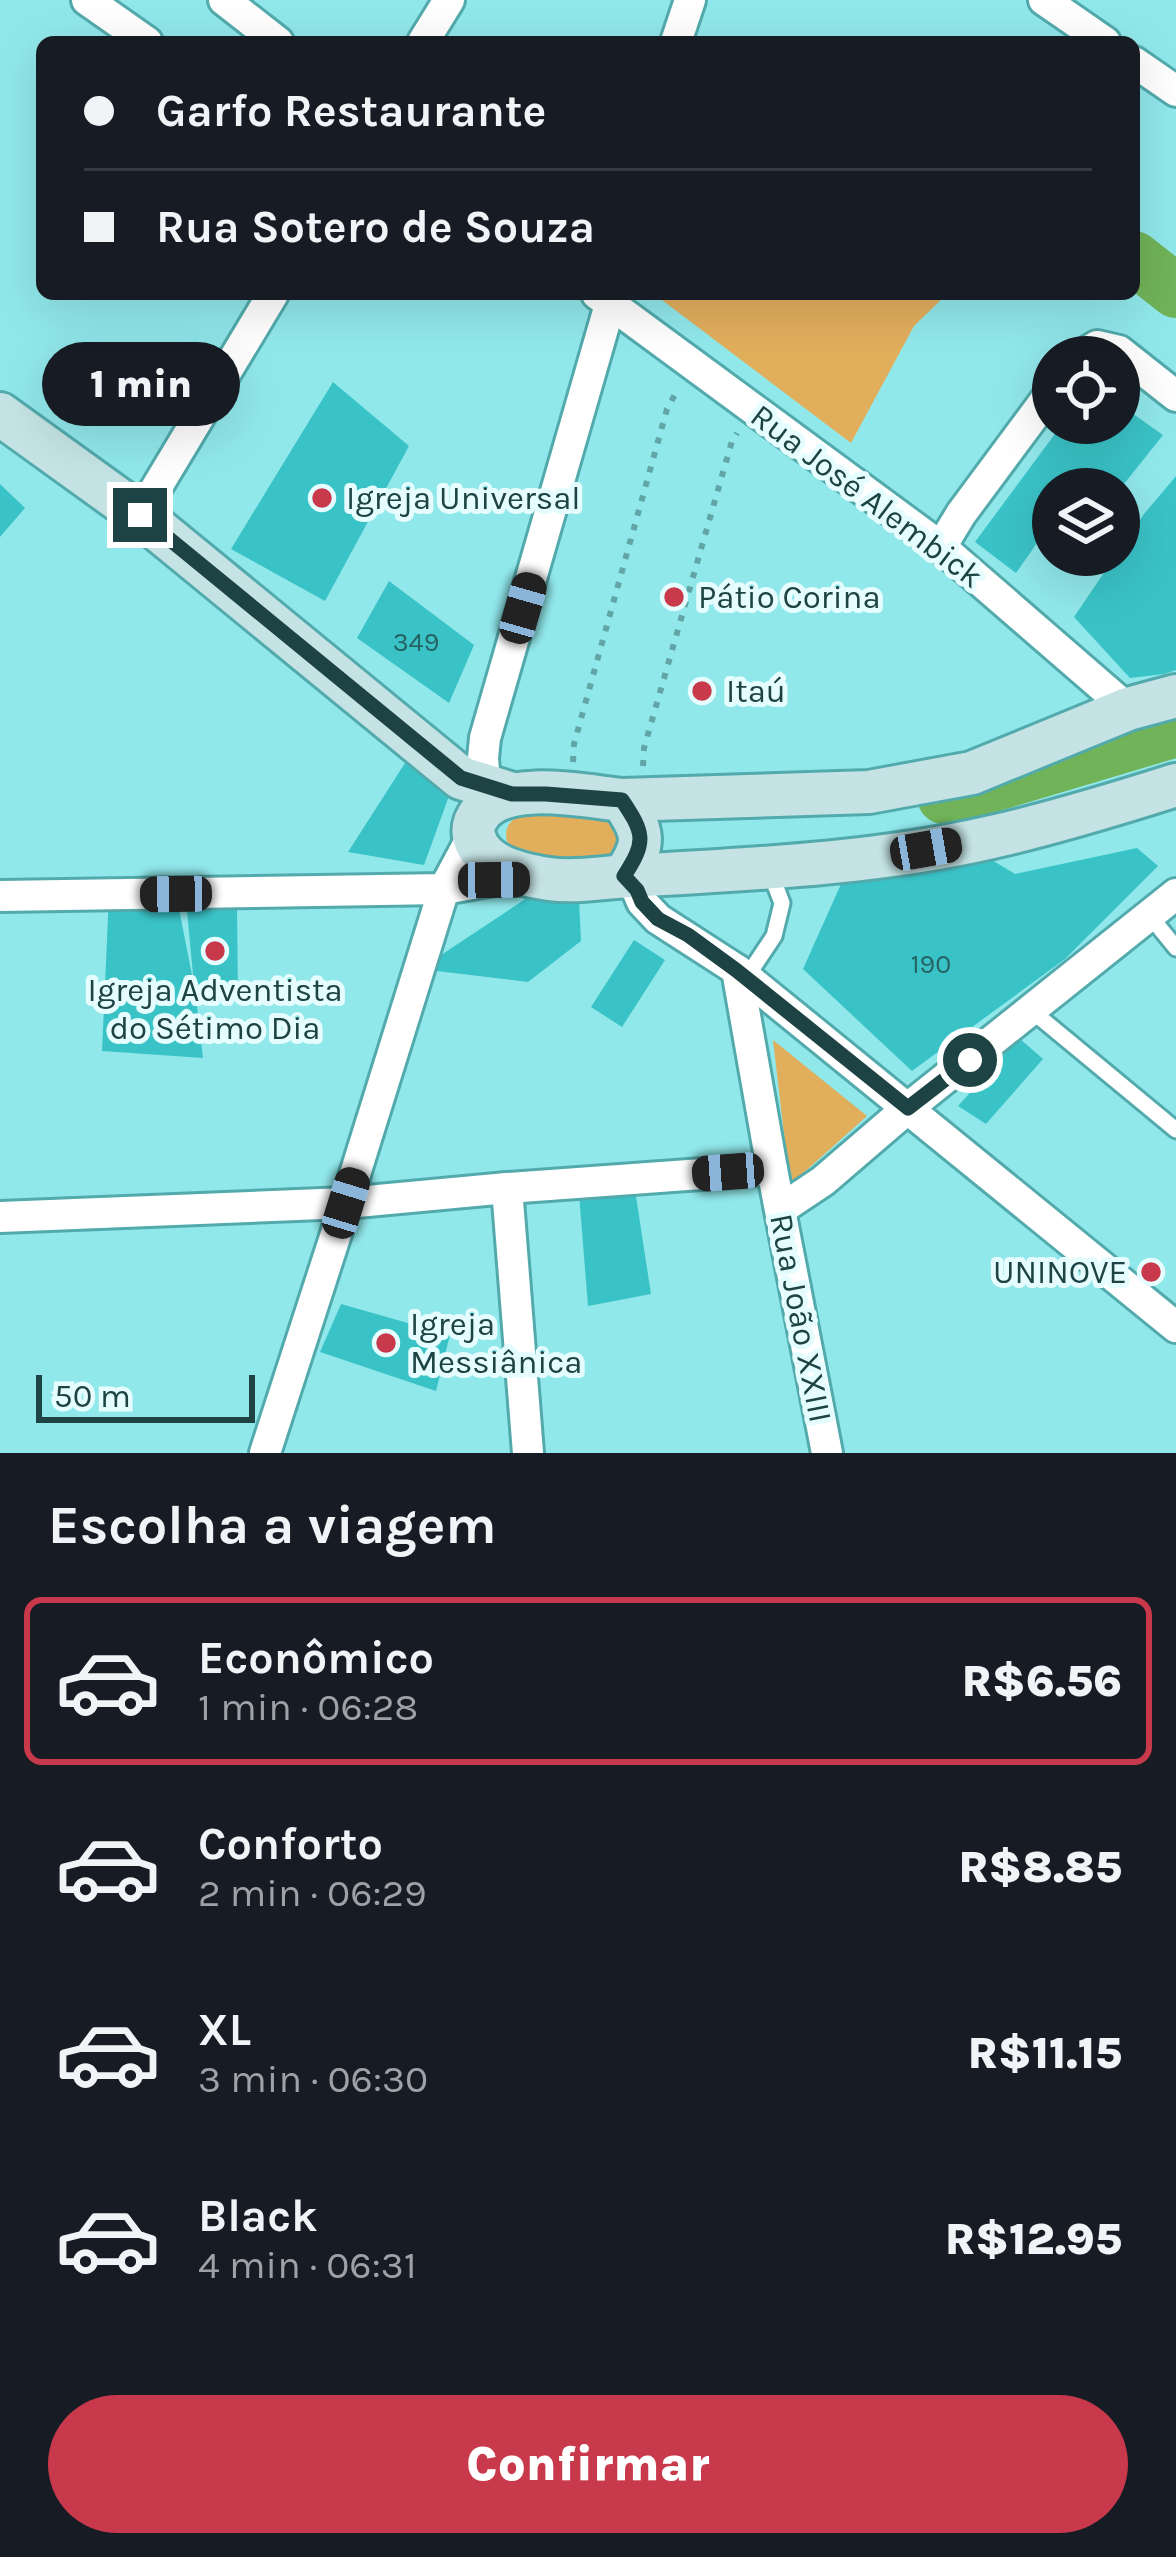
<!DOCTYPE html>
<html lang="pt">
<head>
<meta charset="utf-8">
<style>
  body { margin:0; font-family:Karla,sans-serif; background:#20242c; color:#f1f3f6; height:100vh; display:flex; flex-direction:column; font-size:45px; white-space:nowrap }
  * { box-sizing:border-box; margin:0 }
  p { font-size:39px; color:#9ea1a6 }
  .icon { flex:none; width:66px; height:66px; fill:none; stroke:currentColor; stroke-width:2; stroke-linecap:round; stroke-linejoin:round }
  .map { position:relative; height:1453px; overflow:hidden }
  .panel { display:flex; flex-direction:column; background:#171b24; flex:1 }
  .panel>* { flex:none }
  .hud { position:absolute; left:36px; top:36px; width:1104px; height:264px; border-radius:18px; box-shadow:0 12px 48px #0002; display:grid; align-content:center; height:264px; padding:0 48px; background:#171b24 }
  .tools { position:absolute; left:1032px; top:336px; display:grid; gap:24px }
  .tools a { display:grid; place-items:center; width:108px; height:108px; border-radius:50%; background:#171b24; box-shadow:0 12px 48px #0002; font-size:60px }
  .scale { position:absolute; left:36px; bottom:30px; width:219px; box-sizing:border-box; padding-left:12px; border:6px solid #1e4344; border-top:0; font-size:33px; line-height:42px; white-space:nowrap; color:#1e4344; -webkit-text-stroke:9px #e5fdfe; paint-order:stroke }
  .end { position:absolute; width:54px; height:54px; margin:-27px; border:15px solid #1e4344; background:#fff; box-shadow:0 0 0 6px #fff }
  .from { border-radius:50% }
  .bubble { position:absolute; height:84px; border-radius:42px; background:#171b24; box-shadow:0 12px 48px #0002; font-size:39px; font-weight:800; line-height:84px; text-align:center }
  .car { position:absolute; width:36px; height:72px; margin:-36px -18px; border-radius:15px; box-shadow:0 0 9px 3px #0007; background:linear-gradient(#222 24%,#8ab4d8 0 40%,#222 0 76%,#8ab4d8 0 86%,#222 0) }
  .hud b { display:flex; align-items:center; gap:42px; height:114px; font-size:45px }
  .hud b+b { border-top:3px solid #363941 }
  .hud i { width:30px; height:30px; background:#f1f3f6 }
  ul { padding:0; list-style:none }
  li { display:flex; align-items:center; gap:36px; height:168px; margin:0 24px 18px; padding:0 24px; border:6px solid transparent; border-radius:18px }
  li div { flex:1 }
  li b { display:block; font-size:45px }
  li em { font-style:normal; font-weight:800 }
  li.on { border-color:#c9394c }
  li>.icon { width:108px; height:108px; stroke-width:1.5 }
  h2 { padding:0 48px; font-size:54px; line-height:144px }
  .action { display:flex; gap:24px; margin-top:auto; padding:24px 48px }
  .action a { flex:1; height:138px; border-radius:72px; background:#c9394c; color:#fff; font-size:48px; font-weight:800; line-height:138px; text-align:center }
  .map>svg:first-child { display:block }
  .green { fill:#e1ae5c }
  .lines { fill:none; stroke-linecap:round; stroke-linejoin:round }
  .river { stroke:#70b358; stroke-width:54 }
  .building { fill:#3ac3c7 }
  .service-casing { stroke:#52aaac; stroke-width:21 }
  .minor-casing { stroke:#52aaac; stroke-width:36 }
  .secondary-casing { stroke:#52aaac; stroke-width:48 }
  .path { stroke:#62a5a7; stroke-width:6; stroke-dasharray:6 9; stroke-linecap:butt }
  .service { stroke:#fff; stroke-width:15 }
  .minor { stroke:#fff; stroke-width:30 }
  .secondary { stroke:#c5e3e4; stroke-width:42 }
  .route { stroke:#1e4344; stroke-width:15 }
  .poi-dot { fill:#c9394c; stroke:#e5fdfe; stroke-width:4.5 }
  .labels { text-anchor:middle; dominant-baseline:central; stroke-width:10; stroke-linejoin:round; paint-order:stroke }
  .number-label { font-size:27px; fill:#256365 }
  .street-label { font-size:33px; fill:#1e4344; stroke:#e5fdfe }
  .poi-label { font-size:33px; fill:#1e4344; stroke:#e5fdfe; text-anchor:start }
</style>
</head>
<body>
<div class="map">
<svg width="1176" height="1453" viewBox="0 0 1176 1453">
  <rect width="100%" height="100%" fill="#91e8eb"/>
  <g class="green">
    <polygon points="654,294 947,294 914,326 851,443"/>
    <path d="M529 813 607 819C622 830 622 846 609 857 578 862 539 860 510 848 500 829 510 817 529 813Z"/>
    <polygon points="773,1040 867,1116 790,1185"/>
  </g>
  <g class="lines">
    <g class="river">
      <polyline points="1134,258 1176,291"/>
      <polyline points="944,797 969,792 1176,730"/>
    </g>
  </g>
  <g class="building">
    <polygon points="333,382 409,446 325,601 231,549"/>
    <polygon points="1119,404 1163,435 1120,489 1053,489 1053,520 1016,573 975,542 1063,423 1119,423"/>
    <polygon points="1176,476 1176,670 1164,674 1130,678 1074,617 1116,555 1119,555 1119,551 1144,514"/>
    <polygon points="0,484 25,508 0,537"/>
    <polygon points="389,581 474,645 449,703 357,638"/>
    <polygon points="405,763 449,796 424,865 348,852"/>
    <polygon points="1137,848 1158,866 1065,959 912,1071 803,969 845,875 987,857 1015,874"/>
    <polygon points="578,879 581,941 528,982 420,969 554,880"/>
    <polygon points="176,894 194,985 187,911 237,908 238,997 196,997 203,1058 102,1051 109,895"/>
    <polygon points="634,940 665,960 622,1027 591,1007"/>
    <polygon points="1019,1038 1043,1059 986,1124 958,1106"/>
    <polygon points="635,1190 651,1294 588,1306 579,1194"/>
    <polygon points="341,1304 450,1335 436,1391 320,1352"/>
  </g>
  <g class="lines">
    <defs>
      <g id="service">
        <polyline points="1150,916 1176,948"/>
        <polyline points="746,978 774,936 782,903 769,869"/>
        <polyline points="1032,1011 1176,1130"/>
      </g>
      <g id="minor">
        <polyline points="87,0 147,42"/>
        <polyline points="224,0 278,42"/>
        <polyline points="1044,0 1105,42"/>
        <polyline points="423,42 449,0"/>
        <polyline points="676,42 690,0"/>
        <polyline points="1134,62 1176,91"/>
        <polyline points="597,294 941,547 1128,709"/>
        <polyline points="1079,357 1097,346 1119,351 1176,396"/>
        <polyline points="140,515 273,294"/>
        <polyline points="941,547 961,514 1053,390"/>
        <polyline points="485,785 483,758 485,738 613,294"/>
        <polyline points="624,876 637,890 642,902 658,919 737,970 1176,1327"/>
        <polyline points="0,896 444,889 494,880 527,880"/>
        <polyline points="737,970 772,1169 827,1453"/>
        <polyline points="507,1188 528,1453"/>
        <polyline points="781,1209 823,1181 908,1108 1176,894"/>
        <polyline points="0,1217 346,1203 507,1188 772,1169"/>
        <polyline points="265,1453 346,1203 444,889 473,835"/>
      </g>
      <g id="secondary">
        <polyline points="0,414 140,515 461,778 512,794"/>
        <polyline points="622,800 869,792 972,773 1128,709 1176,696"/>
        <path d="M624 876C647 842 644 833 622 800 583 796 510 780 482 811 476 818 472 827 474 836 481 867 523 875 549 879 576 883 604 877 631 876 751 869 875 864 992 837 1054 823 1116 804 1176 785"/>
      </g>
    </defs>
    <use href="#service" class="service-casing"/>
    <use href="#minor" class="minor-casing"/>
    <use href="#secondary" class="secondary-casing"/>
    <g class="path">
      <polyline points="573,762 574,744 667,409 678,389"/>
      <polyline points="643,766 644,748 732,441 737,433"/>
    </g>
    <use href="#service" class="service"/>
    <use href="#minor" class="minor"/>
    <use href="#secondary" class="secondary"/>
  </g>
  <g class="lines">
    <path class="route" d="M140 515 461 778 512 794H546L622 800C644 833 647 841 624 876L637 890 642 902 658 919 688 935 736 970 908 1108 970 1060"/>
  </g>
  <g class="poi-dot">
    <circle cx="322" cy="498" r="12"/>
    <circle cx="674" cy="597" r="12"/>
    <circle cx="702" cy="691" r="12"/>
    <circle cx="215" cy="951" r="12"/>
    <circle cx="1151" cy="1272" r="12"/>
    <circle cx="386" cy="1343" r="12"/>
  </g>
  <g class="labels">
    <g class="number-label">
      <text x="416" y="642">349</text>
      <text x="931" y="964">190</text>
    </g>
    <g class="street-label">
      <text transform="translate(867 496) rotate(37)">Rua José Alembick</text>
      <text transform="translate(801 1318) rotate(79)">Rua João XXIII</text>
    </g>
    <g class="poi-label">
      <text x="346" y="498">Igreja Universal</text>
      <text x="698" y="597">Pátio Corina</text>
      <text x="726" y="691">Itaú</text>
      <text x="215" y="990" text-anchor="middle">Igreja Adventista<tspan x="215" dy="38">do Sétimo Dia</tspan></text>
      <text x="1127" y="1272" text-anchor="end">UNINOVE</text>
      <text x="410" y="1324">Igreja<tspan x="410" dy="38">Messiânica</tspan></text>
    </g>
  </g>
</svg>
<div class="tools">
<a><svg class="icon" aria-label="locate" viewBox="0 0 24 24"><circle cx="12" cy="12" r="6"/><path d="M12 2v4M12 18v4M2 12h4M18 12h4"/></svg></a>
<a><svg class="icon" aria-label="layers" viewBox="0 0 24 24"><path d="M12 4l9 5-9 5-9-5zM3 14l9 5 9-5"/></svg></a>
</div>
<div class="scale">50 m</div>
<i class="end from" style="left:970px;top:1060px"></i>
<i class="end" style="left:140px;top:515px"></i>
<div class="bubble" style="left:42px;top:342px;width:198px">1 min</div>
<i class="car" style="left:523px;top:608px;rotate:16deg"></i>
<i class="car" style="left:926px;top:849px;rotate:80deg"></i>
<i class="car" style="left:494px;top:880px;rotate:89deg"></i>
<i class="car" style="left:176px;top:894px;rotate:269deg"></i>
<i class="car" style="left:728px;top:1172px;rotate:266deg"></i>
<i class="car" style="left:346px;top:1203px;rotate:17deg"></i>
<div class="hud">
<b><i class="from"></i>Garfo Restaurante</b>
<b><i></i>Rua Sotero de Souza</b>
</div>
</div>
<section class="panel">
<h2>Escolha a viagem</h2>
<ul>
<li class="on"><svg class="icon" aria-label="car" viewBox="0 0 24 24"><path d="M5 17H2v-5l4-1 3-4h7l3 4 3 1v5h-3M9 17h6M6 11h13"/><circle cx="7" cy="17" r="2"/><circle cx="17" cy="17" r="2"/></svg><div><b>Econômico</b><p>1 min · 06:28</p></div><em>R$6.56</em></li>
<li><svg class="icon" aria-label="car" viewBox="0 0 24 24"><path d="M5 17H2v-5l4-1 3-4h7l3 4 3 1v5h-3M9 17h6M6 11h13"/><circle cx="7" cy="17" r="2"/><circle cx="17" cy="17" r="2"/></svg><div><b>Conforto</b><p>2 min · 06:29</p></div><em>R$8.85</em></li>
<li><svg class="icon" aria-label="car" viewBox="0 0 24 24"><path d="M5 17H2v-5l4-1 3-4h7l3 4 3 1v5h-3M9 17h6M6 11h13"/><circle cx="7" cy="17" r="2"/><circle cx="17" cy="17" r="2"/></svg><div><b>XL</b><p>3 min · 06:30</p></div><em>R$11.15</em></li>
<li><svg class="icon" aria-label="car" viewBox="0 0 24 24"><path d="M5 17H2v-5l4-1 3-4h7l3 4 3 1v5h-3M9 17h6M6 11h13"/><circle cx="7" cy="17" r="2"/><circle cx="17" cy="17" r="2"/></svg><div><b>Black</b><p>4 min · 06:31</p></div><em>R$12.95</em></li>
</ul>
<div class="action"><a>Confirmar</a></div>
</section>
</body>
</html>
